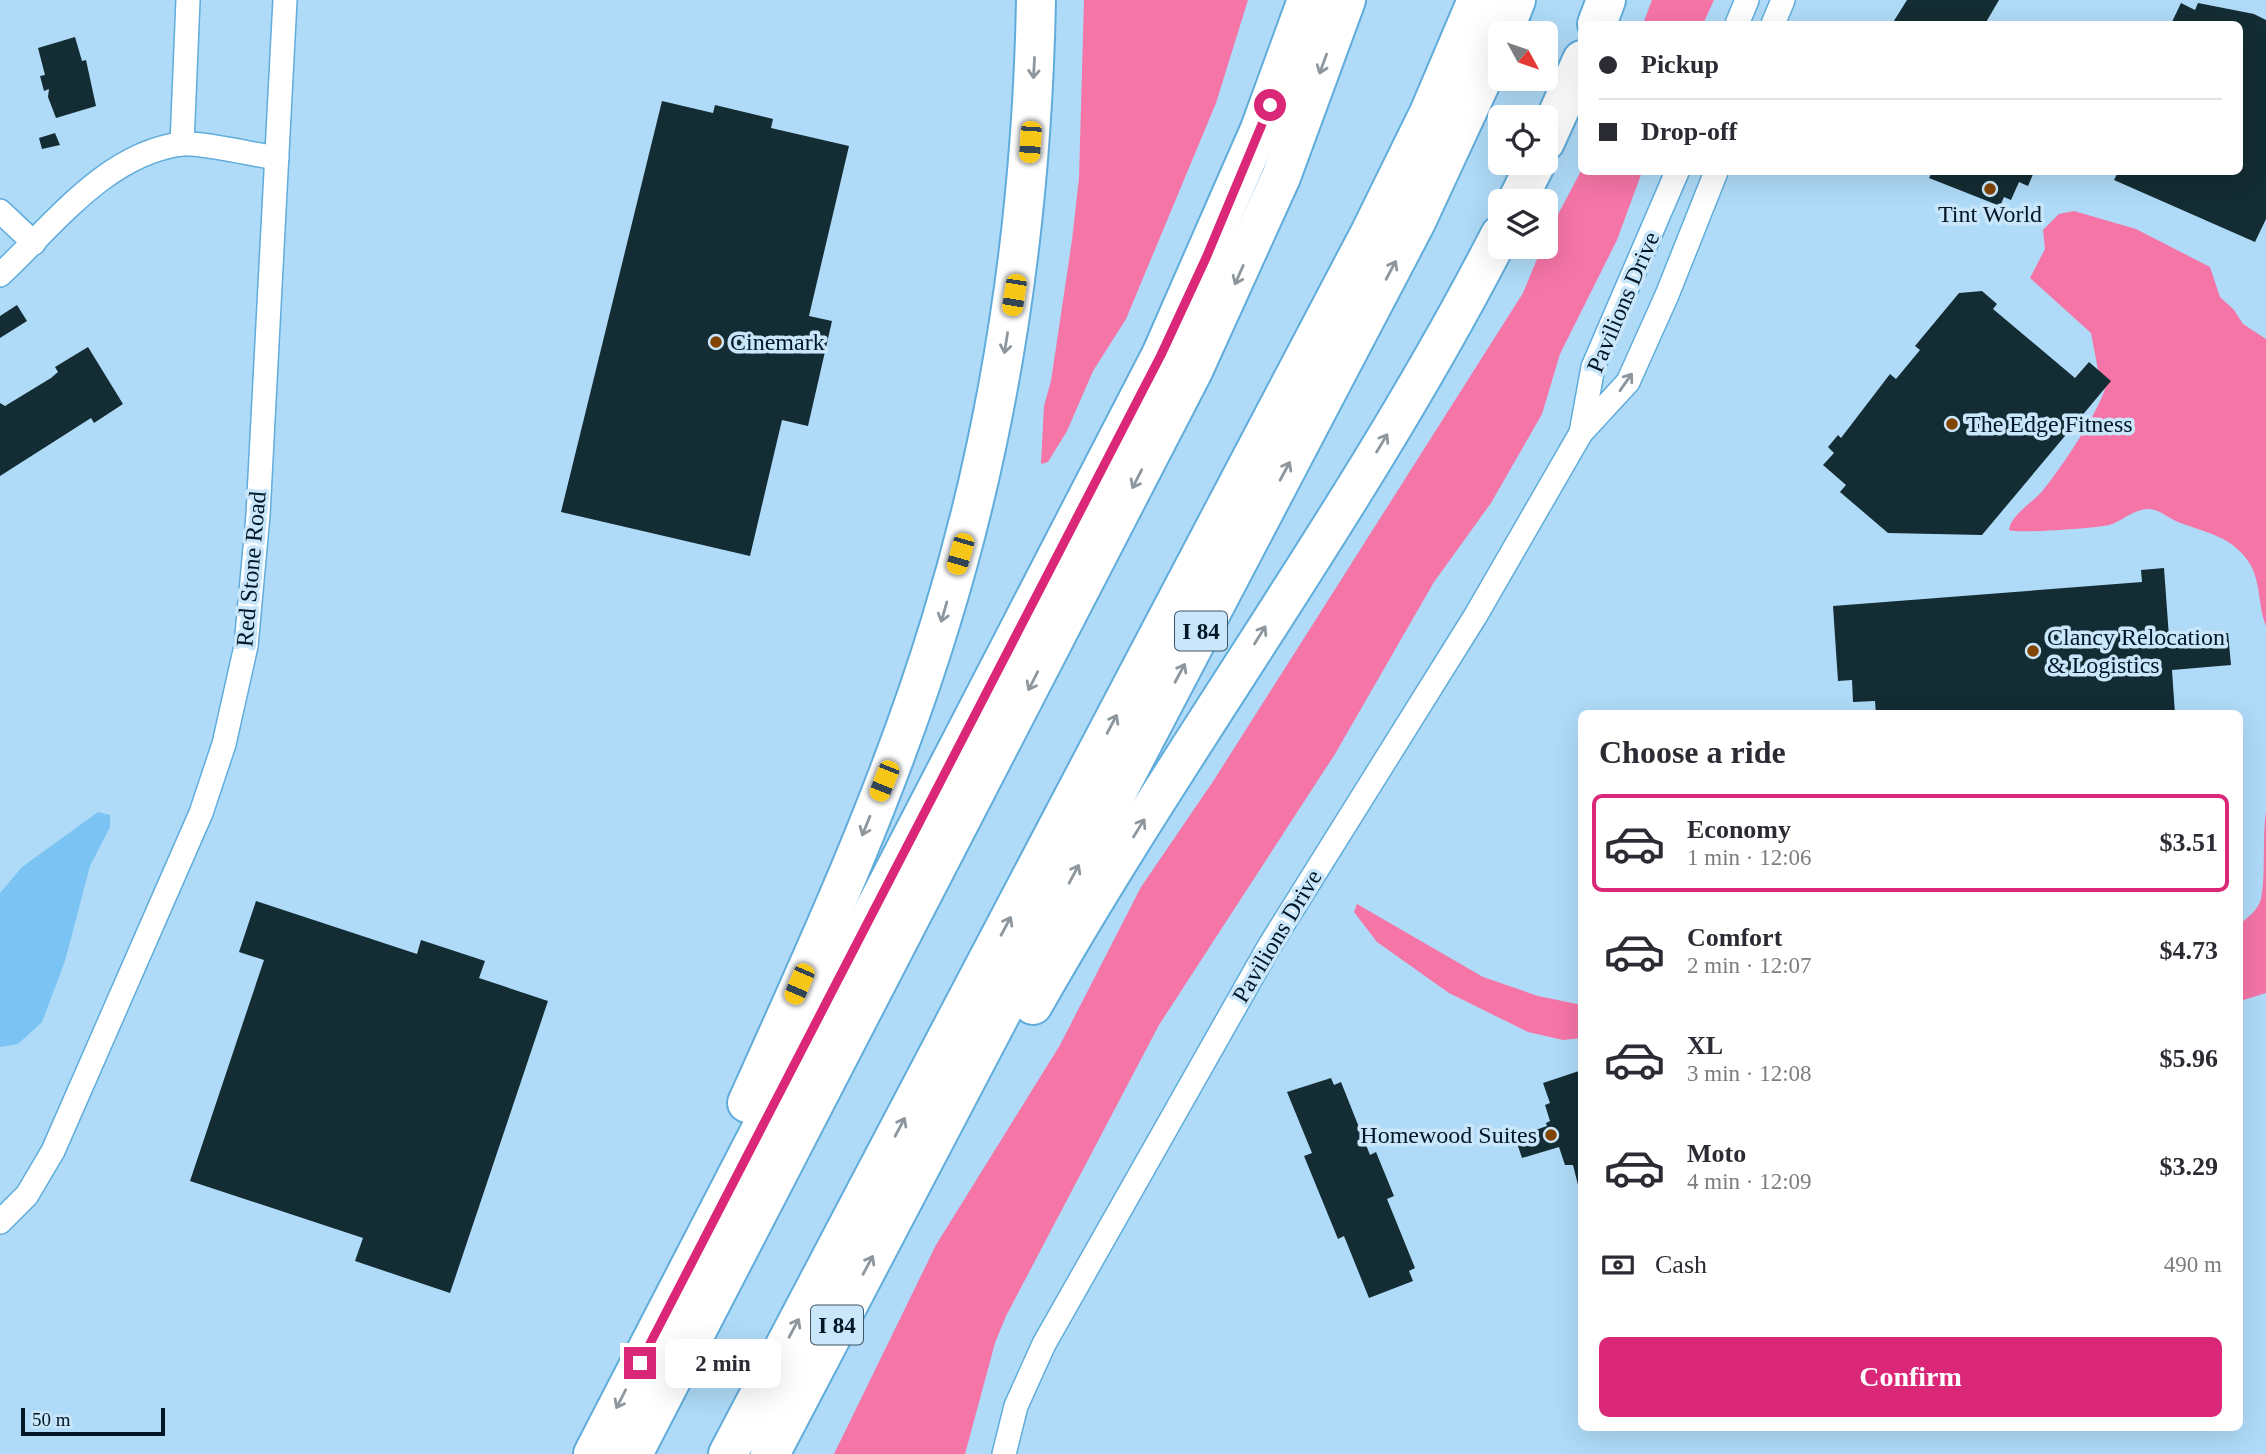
<!DOCTYPE html>
<html lang="en">
<head>
<meta charset="utf-8">
<style>
  body { margin:0; font-family:Georgia,serif; background:#f7f7f7; color:#2b2b33; height:100vh; display:flex; flex-direction:column; font-size:26px; white-space:nowrap }
  * { box-sizing:border-box; margin:0 }
  p { font-size:23px; color:#7c7c81 }
  .icon { flex:none; width:38px; height:38px; fill:none; stroke:currentColor; stroke-width:2; stroke-linecap:round; stroke-linejoin:round }
  .map { position:relative; flex:1; overflow:hidden }
  .details { position:absolute; left:1578px; top:710px; width:665px; height:721px; display:flex; flex-direction:column; background:#fff; border-radius:10px; box-shadow:0 7px 28px #0002 }
  .details>* { flex:none }
  .guide { position:absolute; left:1578px; top:21px; width:665px; height:154px; border-radius:10px; box-shadow:0 7px 28px #0002; display:grid; align-content:center; height:154px; padding:0 21px; background:#fff }
  .needle { width:46px; rotate:130deg }
  .fabs { position:absolute; left:1488px; top:21px; display:grid; gap:14px }
  .fabs a { display:grid; place-items:center; width:70px; height:70px; border-radius:10px; background:#fff; box-shadow:0 7px 28px #0002; font-size:35px }
  .scale { position:absolute; left:21px; bottom:18px; width:144px; box-sizing:border-box; padding-left:7px; border:4px solid #011725; border-top:0; font-size:19px; line-height:24px; white-space:nowrap; color:#011725; -webkit-text-stroke:5px #c9e6fa; paint-order:stroke }
  .end { position:absolute; width:32px; height:32px; margin:-16px; border:9px solid #db2777; background:#fff; box-shadow:0 0 0 4px #fff }
  .from { border-radius:50% }
  .bubble { position:absolute; height:49px; border-radius:10px; background:#fff; box-shadow:0 7px 28px #0002; font-size:23px; font-weight:800; line-height:49px; text-align:center }
  .car { position:absolute; width:21px; height:42px; margin:-21px -10px; border-radius:9px; box-shadow:0 0 5px 2px #0007; background:linear-gradient(#f5c518 24%,#345 0 40%,#f5c518 0 76%,#345 0 86%,#f5c518 0) }
  .guide b { display:flex; align-items:center; gap:24px; height:66px; font-size:26px }
  .guide b+b { border-top:2px solid #e1e1e2 }
  .guide i { width:18px; height:18px; background:#2b2b33 }
  ul { padding:0; list-style:none }
  li { display:flex; align-items:center; gap:21px; height:98px; margin:0 14px 10px; padding:0 7px; border:4px solid transparent; border-radius:10px }
  li div { flex:1 }
  li b { display:block; font-size:26px }
  li em { font-style:normal; font-weight:800 }
  li.active { border-color:#db2777 }
  li>.icon { width:63px; height:63px; stroke-width:1.5 }
  h2 { padding:0 21px; font-size:32px; line-height:84px }
  .pay { display:flex; align-items:center; gap:18px; height:77px; padding:0 21px; font-size:26px }
  .pay p { margin-inline-start:auto }
  .button { display:flex; gap:14px; margin-top:auto; padding:14px 21px }
  .button a { flex:1; height:80px; border-radius:10px; background:#db2777; color:#fff; font-size:28px; font-weight:800; line-height:80px; text-align:center }
  .map>svg:first-child { display:block }
  .forest { fill:#f575a6 }
  .water { fill:#7bc3f2 }
  .building { fill:#142c33 }
  .lines { fill:none; stroke-linecap:round; stroke-linejoin:round }
  .minor-casing { stroke:#60acdb; stroke-width:26 }
  .motorway-casing { stroke:#60acdb; stroke-width:42 }
  .minor { stroke:#fff; stroke-width:23 }
  .motorway { stroke:#fff; stroke-width:38 }
  .oneway { stroke:#8d979d }
  .route { stroke:#db2777; stroke-width:9 }
  .poi-dot { fill:#824402; stroke:#c9e6fa; stroke-width:2.5 }
  .labels { text-anchor:middle; dominant-baseline:central; stroke-width:7; stroke-linejoin:round; paint-order:stroke }
  .shield { fill:#c9e6fa; stroke:#3d5565; stroke-width:2 }
  .shield-label { font-size:23px; font-weight:bold; fill:#011725 }
  .poi-label { font-size:24px; fill:#011725; stroke:#c9e6fa; text-anchor:start }
  .street-label { font-size:24px; fill:#011725; stroke:#c9e6fa }
</style>
</head>
<body>
<div class="map">
<svg width="2266" height="1454" viewBox="0 0 2266 1454">
  <rect width="100%" height="100%" fill="#afdbf8"/>
  <g class="forest">
    <polygon points="1084,0 1248,0 1216,103 1126,319 1093,371 1067,431 1048,462 1041,464 1044,406 1051,381 1072,240 1079,178"/>
    <polygon points="1652,0 1714,0 1703,24 1643,24"/>
    <polygon points="1582,169 1642,172 1617,240 1560,354 1542,414 1491,503 1434,582 1335,754 1159,1025 1006,1316 995,1343 965,1454 834,1454 936,1245 1060,1045 1141,887 1214,780 1523,293 1542,247 1545,247 1545,239"/>
    <path d="M2074 211 2136 229 2210 267 2220 297 2234 310 2243 324 2266 339V626C2258 606 2261 583 2250 564 2233 536 2206 533 2178 522 2168 518 2159 509 2149 509 2133 509 2123 521 2109 525 2098 528 2016 534 2009 530 2011 514 2034 502 2044 489 2061 468 2101 409 2106 385L2098 370 2091 333 2030 278 2045 249 2043 230 2059 214Z"/>
    <path d="M2266 811V993L2240 1001V923C2249 918 2258 909 2261 899 2266 875 2262 839 2266 811Z"/>
    <polygon points="1357,904 1483,977 1538,996 1582,1005 1582,1038 1563,1040 1528,1032 1449,993 1377,942 1354,912"/>
  </g>
  <polygon class="water" points="98,812 110,815 110,827 90,866 65,961 42,1022 18,1044 0,1047 0,893 22,867"/>
  <g class="building">
    <polygon points="1907,0 1999,0 1985,24 1892,24"/>
    <polygon points="2181,3 2195,10 2198,3 2254,14 2266,20 2266,219 2255,242 2114,180 2118,172 2240,172 2240,24 2171,24"/>
    <polygon points="75,37 82,61 86,60 96,106 56,118 48,97 49,89 44,91 40,76 45,75 38,48"/>
    <polygon points="662,101 713,113 715,105 773,119 771,128 849,146 809,316 832,321 808,426 782,420 750,556 561,512"/>
    <polygon points="55,133 60,145 42,149 39,138"/>
    <polygon points="1932,172 2034,172 2028,186 2019,182 2011,200 2004,197 2000,206 1929,178"/>
    <polygon points="1982,291 1997,304 1993,309 2075,378 2089,362 2111,381 1982,535 1888,533 1840,492 1846,485 1823,465 1834,453 1828,447 1838,435 1841,438 1890,374 1896,379 1920,350 1915,346 1959,293"/>
    <polygon points="17,305 27,321 0,338 0,316"/>
    <polygon points="88,347 123,404 94,423 91,418 0,476 0,403 5,406 51,378 58,372 55,367"/>
    <polygon points="2164,568 2169,637 2228,633 2231,665 2172,670 2175,714 1876,714 1875,701 1853,702 1852,680 1838,681 1833,606 2142,582 2141,570"/>
    <polygon points="256,901 417,954 421,940 485,961 479,978 548,1001 450,1293 355,1261 363,1238 190,1181 264,960 239,952"/>
    <polygon points="1582,1070 1582,1201 1573,1165 1565,1165 1559,1147 1522,1158 1515,1137 1547,1126 1546,1123 1550,1121 1545,1105 1550,1103 1543,1083"/>
    <polygon points="1331,1078 1334,1085 1341,1082 1370,1155 1376,1152 1394,1196 1387,1199 1415,1268 1409,1271 1413,1281 1369,1298 1344,1236 1338,1239 1304,1156 1312,1153 1287,1092"/>
  </g>
  <g class="lines">
    <defs>
      <g id="minor">
        <polyline points="1737,24 1747,0"/>
        <polyline points="1773,24 1783,0"/>
        <polyline points="182,144 188,0"/>
        <polyline points="0,211 34,243"/>
        <path d="M0 275C52 227 105 154 181 144 200 142 255 155 277 158"/>
        <polyline points="1581,433 1593,367 1677,172"/>
        <polyline points="0,1222 27,1195 53,1151 201,813 224,744 246,646 258,515 285,0"/>
        <polyline points="1004,1454 1016,1406 1044,1344 1270,945 1476,615 1581,433 1628,382 1667,295 1716,172"/>
      </g>
      <g id="motorway">
        <polyline points="1597,24 1606,0"/>
        <polyline points="1503,33 1516,0"/>
        <polyline points="1545,142 1582,60"/>
        <polyline points="1517,201 1536,163"/>
        <path d="M1033 1005C1181 744 1363 502 1500 235"/>
        <path d="M747 1103C818 946 891 786 941 621 1003 419 1032 211 1036 0"/>
        <polyline points="593,1454 1161,355 1260,129 1307,0"/>
        <polyline points="633,1454 1193,371 1281,177 1346,0"/>
        <polyline points="728,1454 1371,231 1429,113 1477,0"/>
        <polyline points="770,1454 1416,222 1500,41"/>
      </g>
    </defs>
    <use href="#minor" class="minor-casing"/>
    <use href="#motorway" class="motorway-casing"/>
    <use href="#minor" class="minor"/>
    <use href="#motorway" class="motorway"/>
  </g>
  <defs><path id="oneway-shaft" d="M-6 0H5M1.5-3L5.5 0L1.5 3" fill="none" stroke-width="1.6" stroke-linecap="round" stroke-linejoin="round" transform="scale(1.75)"/></defs>
  <g class="oneway">
    <use href="#oneway-shaft" transform="translate(1323 64) rotate(110)"/>
    <use href="#oneway-shaft" transform="translate(1034 68) rotate(93)"/>
    <use href="#oneway-shaft" transform="translate(1391 270) rotate(-62)"/>
    <use href="#oneway-shaft" transform="translate(1239 275) rotate(114)"/>
    <use href="#oneway-shaft" transform="translate(1006 343) rotate(99)"/>
    <use href="#oneway-shaft" transform="translate(1626 382) rotate(-55)"/>
    <use href="#oneway-shaft" transform="translate(1382 443) rotate(-59)"/>
    <use href="#oneway-shaft" transform="translate(1285 471) rotate(-62)"/>
    <use href="#oneway-shaft" transform="translate(1137 479) rotate(117)"/>
    <use href="#oneway-shaft" transform="translate(944 612) rotate(106)"/>
    <use href="#oneway-shaft" transform="translate(1260 635) rotate(-58)"/>
    <use href="#oneway-shaft" transform="translate(1180 673) rotate(-62)"/>
    <use href="#oneway-shaft" transform="translate(1033 681) rotate(117)"/>
    <use href="#oneway-shaft" transform="translate(1112 724) rotate(-62)"/>
    <use href="#oneway-shaft" transform="translate(866 826) rotate(112)"/>
    <use href="#oneway-shaft" transform="translate(1139 828) rotate(-58)"/>
    <use href="#oneway-shaft" transform="translate(1074 874) rotate(-62)"/>
    <use href="#oneway-shaft" transform="translate(1006 926) rotate(-62)"/>
    <use href="#oneway-shaft" transform="translate(900 1127) rotate(-62)"/>
    <use href="#oneway-shaft" transform="translate(868 1265) rotate(-62)"/>
    <use href="#oneway-shaft" transform="translate(794 1328) rotate(-62)"/>
    <use href="#oneway-shaft" transform="translate(621 1399) rotate(117)"/>
  </g>
  <g class="lines">
    <polyline class="route" points="640,1363 1161,355 1206,258 1270,105"/>
  </g>
  <g class="poi-dot">
    <circle cx="1990" cy="189" r="7"/>
    <circle cx="716" cy="342" r="7"/>
    <circle cx="1952" cy="424" r="7"/>
    <circle cx="2033" cy="651" r="7"/>
    <circle cx="1551" cy="1135" r="7"/>
  </g>
  <g class="labels">
    <g class="shield">
      <rect x="1175" y="611.5" width="52" height="39" rx="5"/>
      <rect x="811" y="1305.5" width="52" height="39" rx="5"/>
    </g>
    <g class="shield-label">
      <text x="1201" y="631">I 84</text>
      <text x="837" y="1325">I 84</text>
    </g>
    <g class="poi-label">
      <text x="1990" y="214" text-anchor="middle">Tint World</text>
      <text x="730" y="342">Cinemark</text>
      <text x="1966" y="424">The Edge Fitness</text>
      <text x="2047" y="637">Clancy Relocation<tspan x="2047" dy="28">&amp; Logistics</tspan></text>
      <text x="1537" y="1135" text-anchor="end">Homewood Suites</text>
    </g>
    <g class="street-label">
      <text transform="translate(1623 302) rotate(-67)">Pavilions Drive</text>
      <text transform="translate(251 569) rotate(-85)">Red Stone Road</text>
      <text transform="translate(1277 936) rotate(-59)">Pavilions Drive</text>
    </g>
  </g>
</svg>
<div class="fabs">
<a><svg class="needle" viewBox="-14 -14 28 28"><path d="M0-13l5 13h-10z" fill="#e53935"/><path d="M0 13l5-13h-10z" fill="#7c7c81"/></svg></a>
<a><svg class="icon" aria-label="locate" viewBox="0 0 24 24"><circle cx="12" cy="12" r="6"/><path d="M12 2v4M12 18v4M2 12h4M18 12h4"/></svg></a>
<a><svg class="icon" aria-label="layers" viewBox="0 0 24 24"><path d="M12 4l9 5-9 5-9-5zM3 14l9 5 9-5"/></svg></a>
</div>
<div class="scale">50 m</div>
<i class="end from" style="left:1270px;top:105px"></i>
<i class="end" style="left:640px;top:1363px"></i>
<div class="bubble" style="left:665px;top:1339px;width:116px">2 min</div>
<i class="car" style="left:1030px;top:142px;rotate:184deg"></i>
<i class="car" style="left:1014px;top:295px;rotate:189deg"></i>
<i class="car" style="left:960px;top:554px;rotate:196deg"></i>
<i class="car" style="left:884px;top:781px;rotate:202deg"></i>
<i class="car" style="left:799px;top:984px;rotate:203deg"></i>
<div class="guide">
<b><i class="from"></i>Pickup</b>
<b><i></i>Drop-off</b>
</div>
<section class="details">
<h2>Choose a ride</h2>
<ul>
<li class="active"><svg class="icon" aria-label="car" viewBox="0 0 24 24"><path d="M5 17H2v-5l4-1 3-4h7l3 4 3 1v5h-3M9 17h6M6 11h13"/><circle cx="7" cy="17" r="2"/><circle cx="17" cy="17" r="2"/></svg><div><b>Economy</b><p>1 min · 12:06</p></div><em>$3.51</em></li>
<li><svg class="icon" aria-label="car" viewBox="0 0 24 24"><path d="M5 17H2v-5l4-1 3-4h7l3 4 3 1v5h-3M9 17h6M6 11h13"/><circle cx="7" cy="17" r="2"/><circle cx="17" cy="17" r="2"/></svg><div><b>Comfort</b><p>2 min · 12:07</p></div><em>$4.73</em></li>
<li><svg class="icon" aria-label="car" viewBox="0 0 24 24"><path d="M5 17H2v-5l4-1 3-4h7l3 4 3 1v5h-3M9 17h6M6 11h13"/><circle cx="7" cy="17" r="2"/><circle cx="17" cy="17" r="2"/></svg><div><b>XL</b><p>3 min · 12:08</p></div><em>$5.96</em></li>
<li><svg class="icon" aria-label="car" viewBox="0 0 24 24"><path d="M5 17H2v-5l4-1 3-4h7l3 4 3 1v5h-3M9 17h6M6 11h13"/><circle cx="7" cy="17" r="2"/><circle cx="17" cy="17" r="2"/></svg><div><b>Moto</b><p>4 min · 12:09</p></div><em>$3.29</em></li>
</ul>
<div class="pay"><svg class="icon" aria-label="cash" viewBox="0 0 24 24"><path d="M3 7h18v10H3z"/><circle cx="12" cy="12" r="2"/></svg>Cash<p>490 m</p></div>
<div class="button"><a>Confirm</a></div>
</section>
</div>
</body>
</html>
